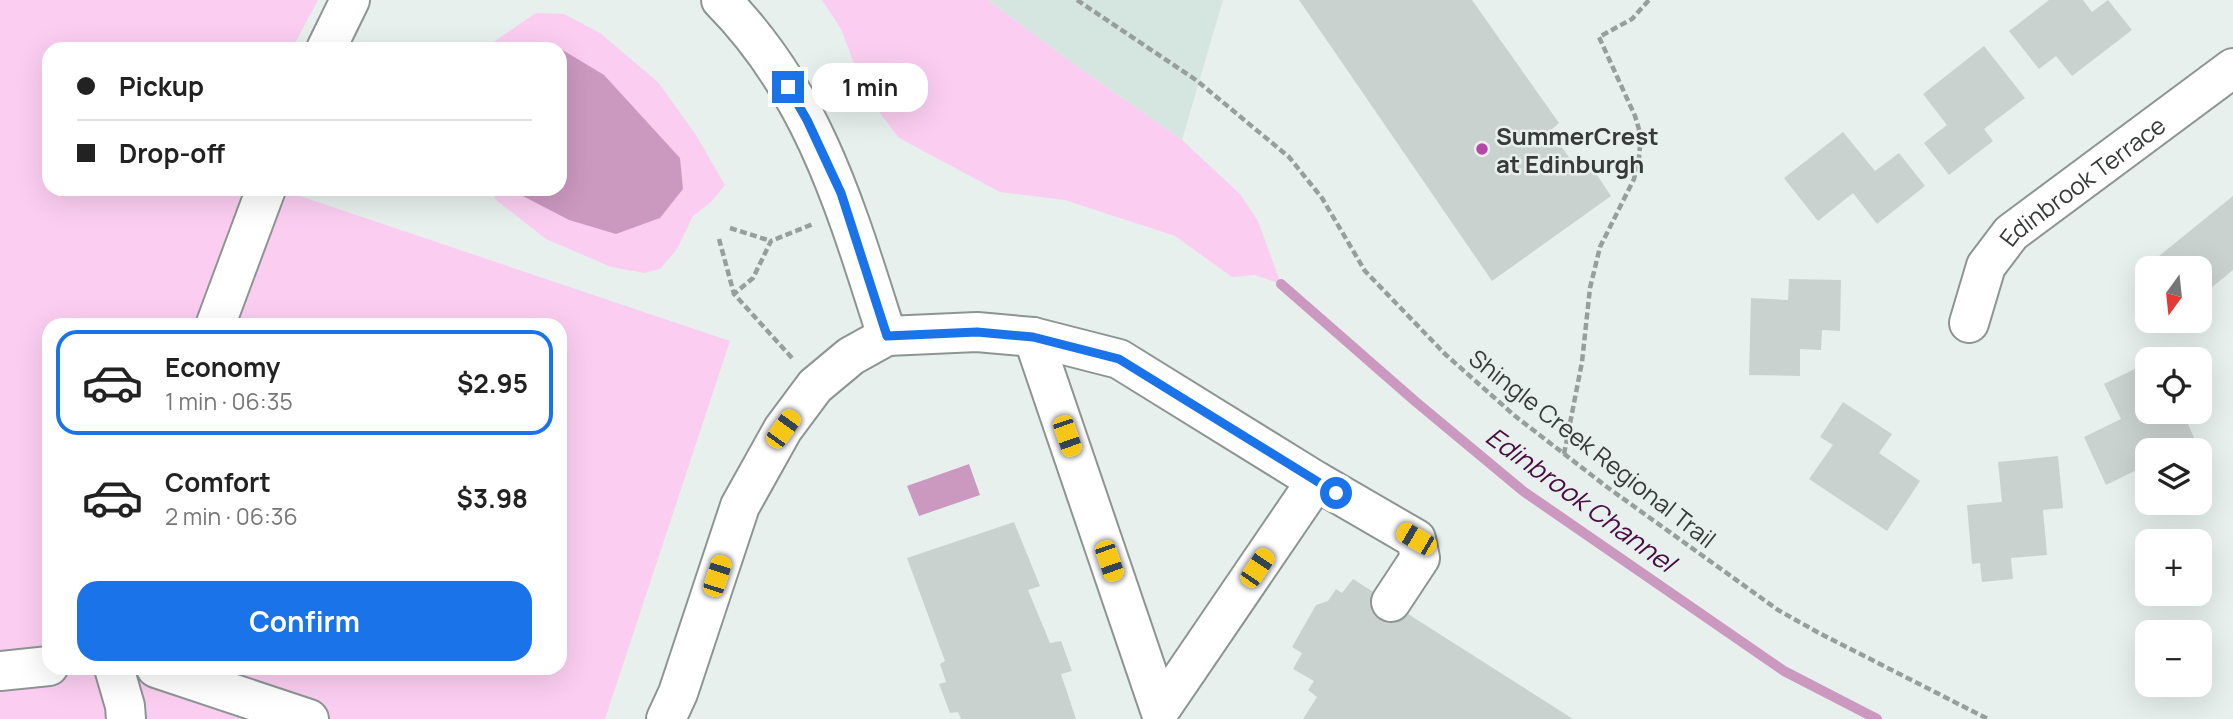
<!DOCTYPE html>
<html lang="en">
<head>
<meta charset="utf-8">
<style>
  body { margin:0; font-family:Manrope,sans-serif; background:#f6f6f6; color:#222; height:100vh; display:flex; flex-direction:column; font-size:26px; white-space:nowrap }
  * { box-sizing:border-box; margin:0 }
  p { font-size:23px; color:#767676 }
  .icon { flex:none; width:38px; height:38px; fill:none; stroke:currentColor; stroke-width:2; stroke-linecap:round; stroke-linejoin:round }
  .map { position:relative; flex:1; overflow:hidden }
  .panel { position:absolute; left:42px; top:318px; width:525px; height:357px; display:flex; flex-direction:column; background:#fff; border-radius:21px; box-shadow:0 7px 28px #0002 }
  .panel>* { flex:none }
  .hud { position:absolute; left:42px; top:42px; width:525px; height:154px; border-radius:21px; box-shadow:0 7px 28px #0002; display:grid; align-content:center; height:154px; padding:0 35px; background:#fff }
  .needle { width:46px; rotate:195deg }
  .controls { position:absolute; left:2135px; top:256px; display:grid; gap:14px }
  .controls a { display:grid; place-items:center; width:77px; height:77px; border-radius:14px; background:#fff; box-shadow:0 7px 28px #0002; font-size:35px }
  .end { position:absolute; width:32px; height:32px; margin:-16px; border:9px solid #1a73e8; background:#fff; box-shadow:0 0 0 4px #fff }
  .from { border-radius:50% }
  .bubble { position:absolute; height:49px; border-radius:21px; background:#fff; box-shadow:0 7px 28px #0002; font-size:23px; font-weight:700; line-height:49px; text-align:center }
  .car { position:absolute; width:21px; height:42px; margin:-21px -10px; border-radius:9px; box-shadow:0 0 5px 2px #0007; background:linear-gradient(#f5c518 24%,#345 0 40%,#f5c518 0 76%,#345 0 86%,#f5c518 0) }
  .hud b { display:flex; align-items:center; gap:24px; height:66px; font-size:26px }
  .hud b+b { border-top:2px solid #e0e0e0 }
  .hud i { width:18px; height:18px; background:#222 }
  ul { padding:12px 0 0; list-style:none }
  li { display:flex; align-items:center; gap:21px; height:105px; margin:0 14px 10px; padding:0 21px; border:4px solid transparent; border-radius:21px }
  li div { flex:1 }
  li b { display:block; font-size:26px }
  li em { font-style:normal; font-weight:700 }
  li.on { border-color:#1a73e8 }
  li>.icon { width:63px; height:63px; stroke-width:1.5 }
  .cta { display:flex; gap:14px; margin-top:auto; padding:14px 35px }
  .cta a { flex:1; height:80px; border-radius:21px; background:#1a73e8; color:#fff; font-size:28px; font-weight:700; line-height:80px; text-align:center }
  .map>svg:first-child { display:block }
  .built { fill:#d5e6e1 }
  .green { fill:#fbcef1; fill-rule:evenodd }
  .water { fill:#cb98c0 }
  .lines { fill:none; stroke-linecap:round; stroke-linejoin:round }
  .stream { stroke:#cb98c0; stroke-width:10 }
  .building { fill:#cad2d0 }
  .minor-casing { stroke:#8d9592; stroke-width:42 }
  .path { stroke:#989e9c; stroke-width:4.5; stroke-dasharray:7 3.5; stroke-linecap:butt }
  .minor { stroke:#fff; stroke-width:38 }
  .route { stroke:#1a73e8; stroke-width:9 }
  .poi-dot { fill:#b648a6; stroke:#e7f0ed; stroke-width:2.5 }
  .labels { text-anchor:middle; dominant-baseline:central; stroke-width:5; stroke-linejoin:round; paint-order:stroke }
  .poi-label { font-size:24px; font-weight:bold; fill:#373a39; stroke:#e7f0ed; text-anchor:start }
  .street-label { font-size:24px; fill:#373a39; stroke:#e7f0ed }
  .water-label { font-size:26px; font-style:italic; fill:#490c41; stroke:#e7f0ed }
</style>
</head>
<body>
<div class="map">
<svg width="2233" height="719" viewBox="0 0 2233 719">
  <rect width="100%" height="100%" fill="#e7f0ed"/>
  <polygon class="built" points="988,0 1223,0 1182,140 1071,62"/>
  <g class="green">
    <path d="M0 0H318L292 49H49V189H279L730 341 605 719H0ZM49 326H560V668H49Z"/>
    <polygon points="822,0 988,0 1071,62 1182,140 1240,194 1258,221 1281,284 1255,275 1232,277 1175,236 1065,200 1000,192 899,138 866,95 841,29"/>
    <polygon points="536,13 564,14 600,33 658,82 696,135 725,185 711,202 693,216 677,249 660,269 644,273 611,267 546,239 496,200 492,189 560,189 560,49 490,49 492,43"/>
  </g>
  <g class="water">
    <polygon points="561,49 604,75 680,158 683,189 660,218 616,234 569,220 519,194 516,189 560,189"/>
    <polygon points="969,464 980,495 919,516 907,486"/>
  </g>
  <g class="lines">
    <polyline class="stream" points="1281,284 1416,402 1523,491 1784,671 1877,719"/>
  </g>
  <g class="building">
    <polygon points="1299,0 1472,0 1559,123 1550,131 1579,171 1591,166 1611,196 1492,281"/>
    <polygon points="2049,0 2083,0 2092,12 2108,0 2132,30 2072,76 2056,56 2039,69 2009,31"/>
    <polygon points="1984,46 2025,98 1984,129 1993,141 1949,175 1924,143 1947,125 1923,94"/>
    <polygon points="1843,132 1875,171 1899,153 1925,186 1877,224 1853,193 1818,221 1784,178"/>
    <polygon points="2233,196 2233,270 2200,297 2200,268 2147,268 2147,274 2143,269"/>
    <polygon points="1789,279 1841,280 1840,331 1822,330 1821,350 1800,349 1800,376 1749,375 1751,298 1788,300"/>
    <polygon points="2147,363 2147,411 2182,411 2196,442 2180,450 2147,450 2147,465 2106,485 2084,437 2121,419 2104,384"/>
    <polygon points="1843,402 1892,434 1879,453 1920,481 1887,531 1809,479 1833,445 1820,437"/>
    <polygon points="2058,456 2063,508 2043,510 2047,555 2011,558 2013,579 1982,582 1980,563 1972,564 1967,505 2002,502 1998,462"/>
    <polygon points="1014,522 1040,586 1028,590 1050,643 1061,641 1072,671 1061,674 1076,719 961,719 958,712 950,713 939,684 946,682 940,664 945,661 907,558"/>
    <polygon points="1353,579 1573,719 1303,719 1317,697 1308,690 1314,681 1293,669 1302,653 1292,647 1316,605 1328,601 1336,589 1342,593"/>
  </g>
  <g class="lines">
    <defs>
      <g id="minor">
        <polyline points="326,49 350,0"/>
        <path id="s1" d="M1969 323 1986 266 2011 233 2233 68"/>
        <polyline points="215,326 266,189"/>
        <polyline points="887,336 977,332 1033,337 1119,359 1316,481 1416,539 1420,558 1391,602"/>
        <polyline points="1033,337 1160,710 1316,481"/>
        <polyline points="114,668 125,706 126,719"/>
        <polyline points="156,668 309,719"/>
        <polyline points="0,671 49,666"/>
        <path d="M666 719 678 693 740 506 783 429 815 386 851 356 887 336C847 212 815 95 721 0"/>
      </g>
    </defs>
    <use href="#minor" class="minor-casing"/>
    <g class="path">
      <polyline points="1077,0 1196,80 1289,157 1322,198 1365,271 1445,354 1515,416 1607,487 1778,610 1819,633 1988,719"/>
      <polyline points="730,228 771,241"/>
      <polyline points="719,239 734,294"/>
      <polyline points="792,358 734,294 753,278 771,241 813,224"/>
      <polyline points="1564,454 1582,362 1590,288 1600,247 1634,179 1639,157 1641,136 1635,116 1599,37 1632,19 1649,0"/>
    </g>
    <use href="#minor" class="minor"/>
  </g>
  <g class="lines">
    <polyline class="route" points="788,87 807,120 841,193 887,336 977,332 1033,337 1119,359 1336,493"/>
  </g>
  <circle class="poi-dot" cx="1482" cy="149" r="7"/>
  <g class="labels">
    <g class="poi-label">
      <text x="1496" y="135">SummerCrest<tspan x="1496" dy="28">at Edinburgh</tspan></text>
    </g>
    <g class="street-label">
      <text stroke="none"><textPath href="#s1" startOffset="189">Edinbrook Terrace</textPath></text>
      <text transform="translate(1593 448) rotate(38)">Shingle Creek Regional Trail</text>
    </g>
    <g class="water-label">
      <text transform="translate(1581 499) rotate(36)">Edinbrook Channel</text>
    </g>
  </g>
</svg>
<div class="controls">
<a><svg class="needle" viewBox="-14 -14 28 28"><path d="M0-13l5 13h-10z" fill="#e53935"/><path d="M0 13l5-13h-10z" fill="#767676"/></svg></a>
<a><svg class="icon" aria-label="locate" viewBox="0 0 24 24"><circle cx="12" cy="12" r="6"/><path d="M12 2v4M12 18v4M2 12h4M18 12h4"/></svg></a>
<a><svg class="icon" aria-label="layers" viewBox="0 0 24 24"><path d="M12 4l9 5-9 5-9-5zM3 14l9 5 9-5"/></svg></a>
<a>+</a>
<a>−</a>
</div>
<i class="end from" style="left:1336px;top:493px"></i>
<i class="end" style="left:788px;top:87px"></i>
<div class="bubble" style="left:812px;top:63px;width:116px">1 min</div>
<i class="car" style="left:783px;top:429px;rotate:36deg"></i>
<i class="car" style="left:1067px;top:436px;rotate:161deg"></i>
<i class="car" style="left:1416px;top:539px;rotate:300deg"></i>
<i class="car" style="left:1109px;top:561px;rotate:161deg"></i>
<i class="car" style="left:1257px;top:568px;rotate:34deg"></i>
<i class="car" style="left:717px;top:576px;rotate:18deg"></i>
<div class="hud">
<b><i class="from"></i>Pickup</b>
<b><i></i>Drop-off</b>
</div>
<section class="panel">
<ul>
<li class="on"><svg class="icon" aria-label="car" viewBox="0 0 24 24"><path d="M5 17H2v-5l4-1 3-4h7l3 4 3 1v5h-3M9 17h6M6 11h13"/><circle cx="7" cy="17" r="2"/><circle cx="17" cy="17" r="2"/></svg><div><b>Economy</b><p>1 min · 06:35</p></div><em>$2.95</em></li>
<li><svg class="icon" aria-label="car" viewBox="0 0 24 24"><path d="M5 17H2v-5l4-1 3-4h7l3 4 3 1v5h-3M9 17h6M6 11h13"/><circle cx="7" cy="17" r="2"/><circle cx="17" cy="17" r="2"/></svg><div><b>Comfort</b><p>2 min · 06:36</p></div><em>$3.98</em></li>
</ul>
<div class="cta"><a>Confirm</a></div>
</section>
</div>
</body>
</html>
